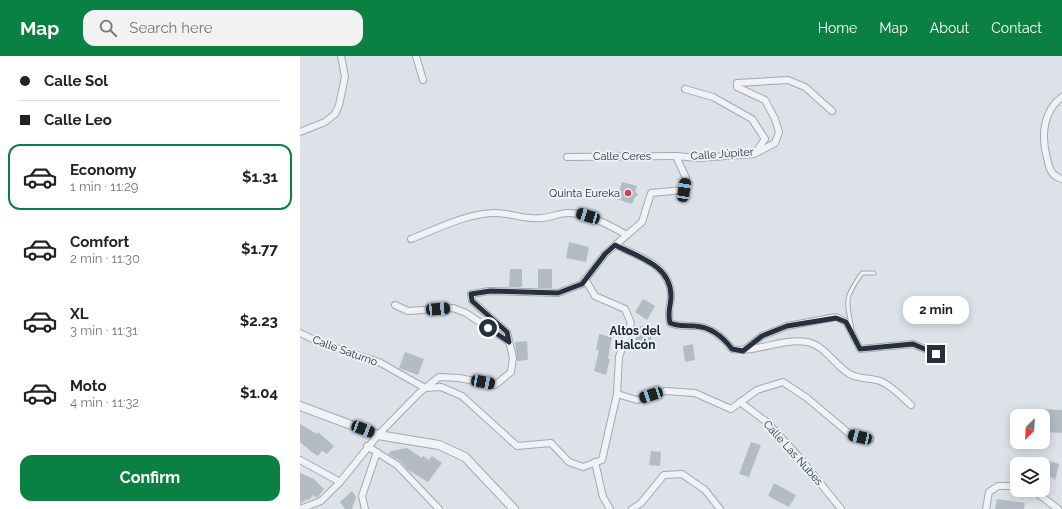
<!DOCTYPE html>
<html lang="en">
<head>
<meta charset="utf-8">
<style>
  body { margin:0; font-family:Raleway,sans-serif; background:#f2f2f2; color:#222; height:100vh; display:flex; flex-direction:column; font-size:15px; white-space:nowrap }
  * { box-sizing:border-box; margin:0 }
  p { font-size:13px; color:#767676 }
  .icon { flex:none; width:22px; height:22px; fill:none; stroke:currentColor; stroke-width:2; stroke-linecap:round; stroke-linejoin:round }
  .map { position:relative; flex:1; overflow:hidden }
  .details { display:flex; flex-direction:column; background:#fff; width:300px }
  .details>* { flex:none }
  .guide { display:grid; align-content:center; height:88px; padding:0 20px; background:#fff }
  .needle { width:26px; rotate:204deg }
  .buttons { position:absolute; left:710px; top:353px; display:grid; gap:8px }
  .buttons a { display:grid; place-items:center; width:40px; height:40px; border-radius:8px; background:#fff; box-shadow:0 2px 10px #0003; font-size:20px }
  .end { position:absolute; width:18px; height:18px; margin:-9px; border:5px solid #26303f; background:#fff; box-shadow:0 0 0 2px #fff }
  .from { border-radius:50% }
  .bubble { position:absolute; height:28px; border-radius:12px; background:#fff; box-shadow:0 2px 10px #0003; font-size:13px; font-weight:700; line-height:28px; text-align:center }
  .car { position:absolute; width:12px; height:24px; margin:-12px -6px; border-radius:5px; box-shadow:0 0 3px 1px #0007; background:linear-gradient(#222 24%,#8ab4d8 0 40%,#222 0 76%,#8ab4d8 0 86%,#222 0) }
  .guide b { display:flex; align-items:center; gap:14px; height:38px; font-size:15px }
  .guide b+b { border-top:1px solid #e0e0e0 }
  .guide i { width:10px; height:10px; background:#222 }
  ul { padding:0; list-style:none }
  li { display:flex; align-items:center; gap:12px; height:66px; margin:0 8px 6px; padding:0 12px; border:2px solid transparent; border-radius:12px }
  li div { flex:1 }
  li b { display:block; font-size:15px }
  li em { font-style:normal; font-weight:700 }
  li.current { border-color:#0b8043 }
  li>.icon { width:36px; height:36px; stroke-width:1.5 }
  .button { display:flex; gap:8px; margin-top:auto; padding:8px 20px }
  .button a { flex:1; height:46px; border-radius:12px; background:#0b8043; color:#fff; font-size:16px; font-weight:700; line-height:46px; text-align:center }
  header { display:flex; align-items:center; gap:24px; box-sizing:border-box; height:56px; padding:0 20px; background:#0b8043; color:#fff }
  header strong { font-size:19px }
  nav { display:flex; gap:22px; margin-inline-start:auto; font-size:14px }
  .search { width:280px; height:36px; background:#f2f2f2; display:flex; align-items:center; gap:10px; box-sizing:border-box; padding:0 14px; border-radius:12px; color:#767676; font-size:15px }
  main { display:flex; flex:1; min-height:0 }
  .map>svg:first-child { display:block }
  .building { fill:#b4bbc5 }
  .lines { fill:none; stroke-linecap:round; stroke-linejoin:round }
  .service-casing { stroke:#a2a9b2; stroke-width:5 }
  .minor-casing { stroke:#a2a9b2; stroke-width:8 }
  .tertiary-casing { stroke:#a2a9b2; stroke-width:10 }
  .service { stroke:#f0f2f6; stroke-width:3 }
  .minor { stroke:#f0f2f6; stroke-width:6 }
  .tertiary { stroke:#f0f2f6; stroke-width:8 }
  .route { stroke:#26303f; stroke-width:5 }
  .poi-dot { fill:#d43a5a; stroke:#ecf1f5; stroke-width:1.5 }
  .labels { text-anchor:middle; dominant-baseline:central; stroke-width:4; stroke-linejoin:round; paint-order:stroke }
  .street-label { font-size:11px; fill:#26303f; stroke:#ecf1f5 }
  .poi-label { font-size:11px; fill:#26303f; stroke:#ecf1f5; text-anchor:end }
  .neighbourhood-label { font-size:12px; font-weight:bold; fill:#18212f; stroke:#ecf1f5 }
</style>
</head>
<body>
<header>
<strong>Map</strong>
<div class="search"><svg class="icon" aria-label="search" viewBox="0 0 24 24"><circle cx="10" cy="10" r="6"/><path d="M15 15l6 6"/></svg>Search here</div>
<nav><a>Home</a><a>Map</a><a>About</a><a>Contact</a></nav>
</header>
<main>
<section class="details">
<div class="guide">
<b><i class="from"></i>Calle Sol</b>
<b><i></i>Calle Leo</b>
</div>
<ul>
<li class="current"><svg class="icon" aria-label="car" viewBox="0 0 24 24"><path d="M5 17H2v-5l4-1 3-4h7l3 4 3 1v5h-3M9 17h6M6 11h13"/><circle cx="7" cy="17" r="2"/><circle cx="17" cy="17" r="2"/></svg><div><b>Economy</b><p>1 min · 11:29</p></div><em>$1.31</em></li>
<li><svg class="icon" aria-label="car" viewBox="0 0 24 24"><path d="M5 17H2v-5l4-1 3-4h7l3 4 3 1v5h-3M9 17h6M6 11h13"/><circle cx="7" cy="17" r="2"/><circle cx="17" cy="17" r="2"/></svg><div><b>Comfort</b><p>2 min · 11:30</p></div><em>$1.77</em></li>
<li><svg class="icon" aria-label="car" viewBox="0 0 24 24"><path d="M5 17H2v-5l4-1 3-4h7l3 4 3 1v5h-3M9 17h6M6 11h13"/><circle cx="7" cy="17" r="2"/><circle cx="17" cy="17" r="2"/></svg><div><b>XL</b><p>3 min · 11:31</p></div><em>$2.23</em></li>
<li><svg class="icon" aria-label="car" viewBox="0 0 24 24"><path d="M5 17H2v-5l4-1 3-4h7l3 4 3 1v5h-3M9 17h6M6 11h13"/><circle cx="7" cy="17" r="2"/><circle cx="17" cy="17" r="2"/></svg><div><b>Moto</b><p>4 min · 11:32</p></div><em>$1.04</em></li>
</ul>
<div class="button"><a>Confirm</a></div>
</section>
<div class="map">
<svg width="762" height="453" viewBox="0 0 762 453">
  <rect width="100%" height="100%" fill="#dde2e8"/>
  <g class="building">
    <polygon points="322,126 337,130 335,135 338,139 335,141 332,148 317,143"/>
    <polygon points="269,186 289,191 286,206 266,202"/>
    <polygon points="210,213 222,213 222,231 209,231"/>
    <rect x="238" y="213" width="14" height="19"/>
    <polygon points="343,243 355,250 347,264 335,256"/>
    <polygon points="350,269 352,292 337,293 335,271"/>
    <polygon points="299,278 312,281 308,303 310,303 306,319 294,315 299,294 296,294"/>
    <polygon points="227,285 228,304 217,305 215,286"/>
    <polygon points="393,288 395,304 385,306 383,290"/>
    <polygon points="105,296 124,303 118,319 99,312"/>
    <polygon points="739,353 762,354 762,377 747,376 748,360 739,359"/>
    <polygon points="0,368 17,378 18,376 34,390 27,398 22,395 18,400 13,397 0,386"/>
    <polygon points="451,386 461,389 449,421 439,418"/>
    <polygon points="107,392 122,402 123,400 129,404 132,400 142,407 128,426 108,414 100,405 88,398 91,395"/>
    <polygon points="351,395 361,396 360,410 349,409"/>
    <polygon points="743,403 759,408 755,424 743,414"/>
    <polygon points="0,417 14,423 24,433 17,442 13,439 9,444 7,443 0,448"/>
    <polygon points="474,427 496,439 489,451 468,440"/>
    <polygon points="52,435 56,441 52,453 45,453 40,446"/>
    <polygon points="697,443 725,447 724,453 695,453"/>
  </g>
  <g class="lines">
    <defs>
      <path id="service" d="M552 273C546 243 544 243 562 217H574"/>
      <g id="minor">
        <polyline points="116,0 123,24"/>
        <polyline points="385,33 413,41 452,63 465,83 455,97"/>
        <path d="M762 41C743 55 741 80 747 102 749 112 751 120 762 123"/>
        <polyline points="0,76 25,66 35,58 39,49 45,21 41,0"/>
        <polyline points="267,101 376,100"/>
        <path d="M111 183C137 173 167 157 196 157 210 157 226 164 241 162 250 162 259 157 268 157 289 157 309 169 327 179"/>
        <path d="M315 189C338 200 371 209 371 240 371 251 367 254 370 267 379 271 385 269 395 270 410 271 423 281 432 293 457 297 481 282 507 286 524 289 534 308 548 317 558 324 569 321 580 325 591 329 602 341 611 349"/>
        <polyline points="95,249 108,255 153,252 166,257 209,286"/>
        <polyline points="0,277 21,287 79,306 125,332 141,331 162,340 217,390 251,387 269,406 283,411 302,404 317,338 319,301 331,267 325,253 295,240 285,223"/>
        <polyline points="444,294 462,280 487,270 536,261 546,266 560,293 613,288 636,298"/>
        <polyline points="317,338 337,344 365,335 395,337 431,353 457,334 483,326 507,342 551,379 570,383"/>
        <polyline points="440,346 468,367 500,402 541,453"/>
        <polyline points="67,390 97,409 139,453"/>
        <polyline points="0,404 40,426"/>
        <polyline points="295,406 303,441 310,453"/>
        <polyline points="729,434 737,437 758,453"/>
        <polyline points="0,453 21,445 40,426 78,379 119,337 139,321 159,322 195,329 211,316 213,302 207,276 172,245 171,238 189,235 258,237 282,228 305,198 342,166 351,137 384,134 386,122 376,100 398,102 454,98 475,87 479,76 475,63 465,44 437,31 437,27 488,24 505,31 532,55"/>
        <polyline points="65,453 62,440 77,396"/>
        <polyline points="332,453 341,447 364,419 382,418 405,434 420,453"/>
        <polyline points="686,453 689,436 698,430 717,430"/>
      </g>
      <polyline id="tertiary" points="0,350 78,379 139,389 165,401 214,453"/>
    </defs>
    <use href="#service" class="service-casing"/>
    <use href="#minor" class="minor-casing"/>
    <use href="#tertiary" class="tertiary-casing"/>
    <use href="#service" class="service"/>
    <use href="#minor" class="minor"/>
    <use href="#tertiary" class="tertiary"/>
  </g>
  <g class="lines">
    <path class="route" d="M188 272 209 286 207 276 172 245 171 238 190 235 258 237 282 228 305 198 315 189C338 201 371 209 371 240 371 251 367 254 370 267 379 271 385 269 395 270 410 271 423 281 432 293L443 295 462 280 487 270 536 262 546 266 560 293 613 288 636 298"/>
  </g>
  <circle class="poi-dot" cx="328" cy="137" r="4"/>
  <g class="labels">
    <g class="street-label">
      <text transform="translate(422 98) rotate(-4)">Calle Júpiter</text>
      <text x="322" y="100">Calle Ceres</text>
      <text transform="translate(45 295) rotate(20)">Calle Saturno</text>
      <text transform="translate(493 397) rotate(48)">Calle Las Nubes</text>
    </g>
    <g class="poi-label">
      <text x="320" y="137">Quinta Eureka</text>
    </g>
    <g class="neighbourhood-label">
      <text x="335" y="275">Altos del<tspan x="335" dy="14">Halcón</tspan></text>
    </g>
  </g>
</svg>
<div class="buttons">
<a><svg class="needle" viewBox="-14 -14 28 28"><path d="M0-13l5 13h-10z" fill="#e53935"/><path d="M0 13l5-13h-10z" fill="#767676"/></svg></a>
<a><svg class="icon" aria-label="layers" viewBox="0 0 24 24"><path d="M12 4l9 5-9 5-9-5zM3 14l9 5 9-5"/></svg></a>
</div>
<i class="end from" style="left:188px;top:272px"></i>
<i class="end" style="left:636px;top:298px"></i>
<div class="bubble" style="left:603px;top:240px;width:66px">2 min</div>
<i class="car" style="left:384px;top:134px;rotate:9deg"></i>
<i class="car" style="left:288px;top:160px;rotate:287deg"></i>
<i class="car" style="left:138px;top:253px;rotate:86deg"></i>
<i class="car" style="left:183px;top:326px;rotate:101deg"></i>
<i class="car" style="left:351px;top:339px;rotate:252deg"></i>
<i class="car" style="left:63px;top:373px;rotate:111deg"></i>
<i class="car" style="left:560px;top:381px;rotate:283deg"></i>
</div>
</main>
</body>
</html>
